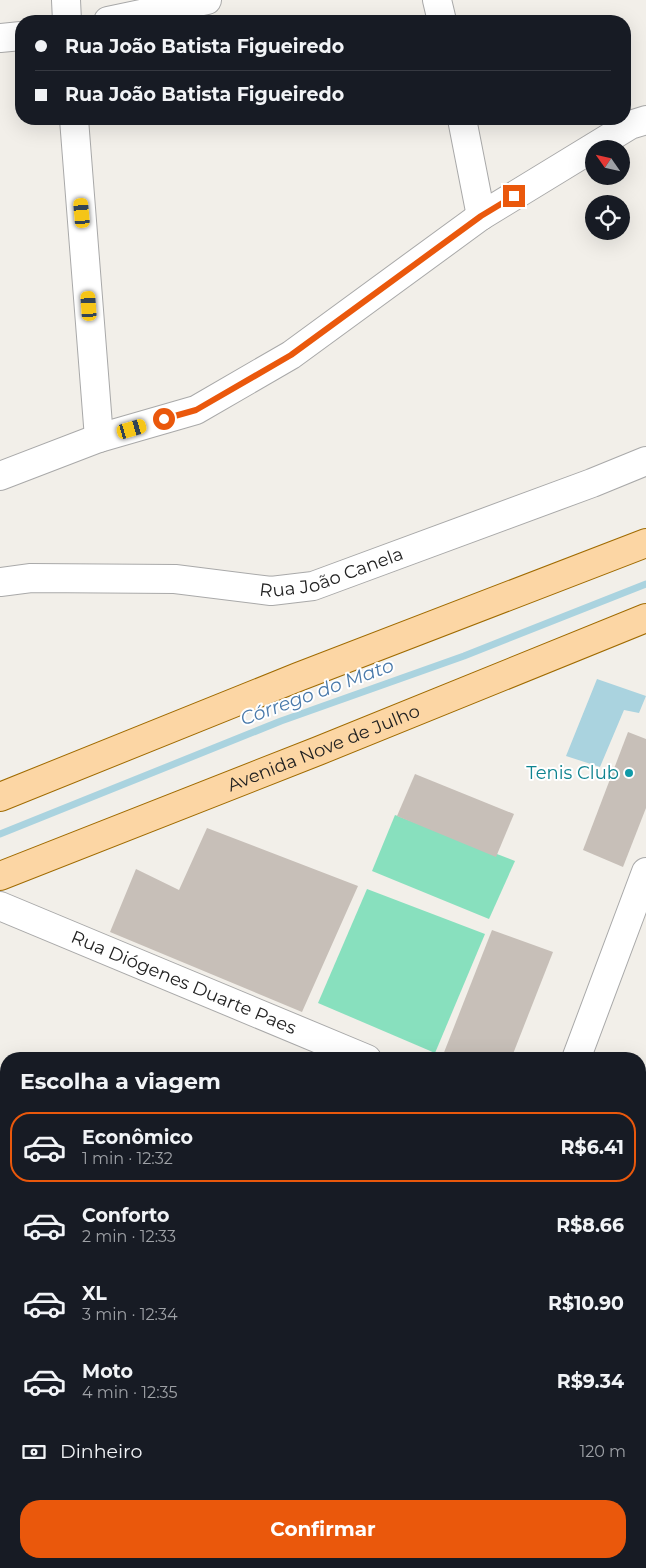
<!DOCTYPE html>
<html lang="pt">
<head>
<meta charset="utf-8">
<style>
  body { margin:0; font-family:Montserrat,sans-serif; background:#20242c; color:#f1f3f6; height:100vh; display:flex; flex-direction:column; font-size:19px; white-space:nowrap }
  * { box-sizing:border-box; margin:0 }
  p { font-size:16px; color:#9ea1a6 }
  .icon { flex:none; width:28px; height:28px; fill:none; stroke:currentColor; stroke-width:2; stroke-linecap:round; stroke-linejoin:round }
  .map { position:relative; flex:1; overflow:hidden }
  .drawer { position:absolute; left:0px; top:1052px; width:646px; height:516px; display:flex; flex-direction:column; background:#171b24; border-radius:20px 20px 0 0; box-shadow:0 5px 20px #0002 }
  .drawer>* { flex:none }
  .banner { position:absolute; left:15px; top:15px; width:616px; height:110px; border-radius:20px; box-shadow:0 5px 20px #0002; display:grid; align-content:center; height:110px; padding:0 20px; background:#171b24 }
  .needle { width:32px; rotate:304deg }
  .controls { position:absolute; left:585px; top:140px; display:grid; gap:10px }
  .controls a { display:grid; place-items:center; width:45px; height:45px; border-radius:50%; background:#171b24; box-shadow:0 5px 20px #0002; font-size:25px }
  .end { position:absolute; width:22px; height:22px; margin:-11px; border:6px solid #ea580c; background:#fff; box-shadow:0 0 0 2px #fff }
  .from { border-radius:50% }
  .car { position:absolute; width:15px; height:30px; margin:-15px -8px; border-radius:6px; box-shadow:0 0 4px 1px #0007; background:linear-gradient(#f5c518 24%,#345 0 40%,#f5c518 0 76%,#345 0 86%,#f5c518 0) }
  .banner b { display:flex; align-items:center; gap:18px; height:48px; font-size:19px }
  .banner b+b { border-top:1px solid #363941 }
  .banner i { width:12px; height:12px; background:#f1f3f6 }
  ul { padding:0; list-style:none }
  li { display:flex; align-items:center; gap:15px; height:70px; margin:0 10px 8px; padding:0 10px; border:2px solid transparent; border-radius:20px }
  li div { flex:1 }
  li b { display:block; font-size:19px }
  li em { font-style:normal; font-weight:700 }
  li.current { border-color:#ea580c }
  li>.icon { width:45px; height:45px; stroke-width:1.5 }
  h2 { padding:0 20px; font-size:22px; line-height:60px }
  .pay { display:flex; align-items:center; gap:12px; height:55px; padding:0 20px; font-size:19px }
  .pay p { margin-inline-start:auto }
  .button { display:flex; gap:10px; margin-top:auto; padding:10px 20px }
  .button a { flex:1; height:58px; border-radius:20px; background:#ea580c; color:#fff; font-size:20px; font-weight:700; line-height:58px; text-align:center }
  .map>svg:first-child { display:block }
  .pitch { fill:#88e0be }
  .water { fill:#aad3df }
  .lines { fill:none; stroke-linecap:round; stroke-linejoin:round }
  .stream { stroke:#aad3df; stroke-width:7 }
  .building { fill:#c7bfb8 }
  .minor-casing { stroke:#a9a9a9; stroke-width:30 }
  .primary-casing { stroke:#a06b00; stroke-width:30 }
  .minor { stroke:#fff; stroke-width:28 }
  .primary { stroke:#fcd6a4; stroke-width:28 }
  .route { stroke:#ea580c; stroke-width:6 }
  .culture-dot { fill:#0f9aa8; stroke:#fff; stroke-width:2 }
  .labels { text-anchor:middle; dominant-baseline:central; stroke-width:4; stroke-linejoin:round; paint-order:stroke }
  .street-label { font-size:18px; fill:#222; stroke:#fff }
  .culture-label { font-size:18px; fill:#0d838f; stroke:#fff; text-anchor:end }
  .water-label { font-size:19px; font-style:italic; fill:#4a7aab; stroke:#fff }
</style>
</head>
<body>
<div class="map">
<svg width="646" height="1568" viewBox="0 0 646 1568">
  <rect width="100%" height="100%" fill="#f2efe9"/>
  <g class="pitch">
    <polygon points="395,815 515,861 489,919 372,871"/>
    <polygon points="367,889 485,934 435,1053 318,1003"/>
  </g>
  <polygon class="water" points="597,679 646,696 639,713 624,710 600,767 566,756"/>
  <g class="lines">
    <polyline class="stream" points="0,834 281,721 464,656 646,584"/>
  </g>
  <g class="building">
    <polygon points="628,732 646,739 646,808 623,867 583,850"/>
    <polygon points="415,774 514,814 496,857 397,816"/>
    <polygon points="207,828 358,886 302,1012 110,932 136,869 179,890"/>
    <polygon points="492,930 553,952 511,1059 455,1059 443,1055"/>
    <polygon points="640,1289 646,1291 646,1332 640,1330"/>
  </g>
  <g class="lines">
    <defs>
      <g id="minor">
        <polyline points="66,0 67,21"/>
        <polyline points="437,0 442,21"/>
        <polyline points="108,21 207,0"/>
        <polyline points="0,38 21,36"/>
        <polyline points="74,119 99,438"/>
        <polyline points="462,119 481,216"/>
        <polyline points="0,476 99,438 196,410 291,355 481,216 630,125 646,120"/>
        <path id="s1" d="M0 582 31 578 175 579 271 591 313 586 592 483 646 461"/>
        <path id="s2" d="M0 906 367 1059"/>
        <polyline points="576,1059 646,872"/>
        <polyline points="0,1141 6,1144"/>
        <polyline points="640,1171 646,1173"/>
        <polyline points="0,1370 6,1372"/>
        <polyline points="640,1498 646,1482"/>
        <polyline points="377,1568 379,1562"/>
        <polyline points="613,1568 615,1562"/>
      </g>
      <g id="primary">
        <polyline points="0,797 298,677 646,543"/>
        <path id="s3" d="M0 876 318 751 646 618"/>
      </g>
    </defs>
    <use href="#minor" class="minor-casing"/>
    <use href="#primary" class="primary-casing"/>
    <use href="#minor" class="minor"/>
    <use href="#primary" class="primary"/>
  </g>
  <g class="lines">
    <polyline class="route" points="164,419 196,410 291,355 481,216 514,196"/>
  </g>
  <circle class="culture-dot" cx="629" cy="773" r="5"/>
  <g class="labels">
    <g class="street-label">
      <text stroke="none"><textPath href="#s1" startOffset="335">Rua João Canela</textPath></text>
      <text stroke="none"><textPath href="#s3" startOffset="348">Avenida Nove de Julho</textPath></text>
      <text stroke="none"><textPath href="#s2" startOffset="199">Rua Diógenes Duarte Paes</textPath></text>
    </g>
    <g class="culture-label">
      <text x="619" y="773">Tenis Club</text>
    </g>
    <g class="water-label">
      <text transform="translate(317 692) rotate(-20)">Córrego do Mato</text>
    </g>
  </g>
</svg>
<div class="controls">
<a><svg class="needle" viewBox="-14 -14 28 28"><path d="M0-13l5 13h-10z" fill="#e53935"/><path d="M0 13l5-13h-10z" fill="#9ea1a6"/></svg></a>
<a><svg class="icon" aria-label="locate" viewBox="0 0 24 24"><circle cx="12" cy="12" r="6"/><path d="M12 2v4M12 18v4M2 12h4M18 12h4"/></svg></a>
</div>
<i class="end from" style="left:164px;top:419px"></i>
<i class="end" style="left:514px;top:196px"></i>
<i class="car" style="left:82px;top:213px;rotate:355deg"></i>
<i class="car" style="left:89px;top:306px;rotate:356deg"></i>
<i class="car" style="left:132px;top:429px;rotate:74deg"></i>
<div class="banner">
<b><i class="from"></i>Rua João Batista Figueiredo</b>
<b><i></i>Rua João Batista Figueiredo</b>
</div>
<section class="drawer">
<h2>Escolha a viagem</h2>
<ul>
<li class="current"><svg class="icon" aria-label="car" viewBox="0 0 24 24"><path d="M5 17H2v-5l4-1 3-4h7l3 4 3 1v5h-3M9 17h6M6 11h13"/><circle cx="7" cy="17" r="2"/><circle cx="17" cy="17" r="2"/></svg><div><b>Econômico</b><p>1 min · 12:32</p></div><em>R$6.41</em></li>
<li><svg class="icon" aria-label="car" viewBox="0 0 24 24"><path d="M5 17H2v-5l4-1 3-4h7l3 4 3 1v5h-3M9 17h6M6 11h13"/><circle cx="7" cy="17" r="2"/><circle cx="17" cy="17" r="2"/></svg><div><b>Conforto</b><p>2 min · 12:33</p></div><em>R$8.66</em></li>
<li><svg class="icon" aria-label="car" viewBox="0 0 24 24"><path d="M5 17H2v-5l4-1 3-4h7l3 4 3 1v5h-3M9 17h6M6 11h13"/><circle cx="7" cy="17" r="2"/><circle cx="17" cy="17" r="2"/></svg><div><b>XL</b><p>3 min · 12:34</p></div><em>R$10.90</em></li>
<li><svg class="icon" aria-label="car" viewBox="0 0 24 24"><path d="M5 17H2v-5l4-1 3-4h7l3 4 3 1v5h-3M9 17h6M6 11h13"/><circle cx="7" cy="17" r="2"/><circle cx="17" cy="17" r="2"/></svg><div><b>Moto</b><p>4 min · 12:35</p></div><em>R$9.34</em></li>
</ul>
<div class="pay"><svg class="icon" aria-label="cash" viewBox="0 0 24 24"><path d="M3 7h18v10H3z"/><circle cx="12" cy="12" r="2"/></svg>Dinheiro<p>120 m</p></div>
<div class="button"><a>Confirmar</a></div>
</section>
</div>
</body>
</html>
